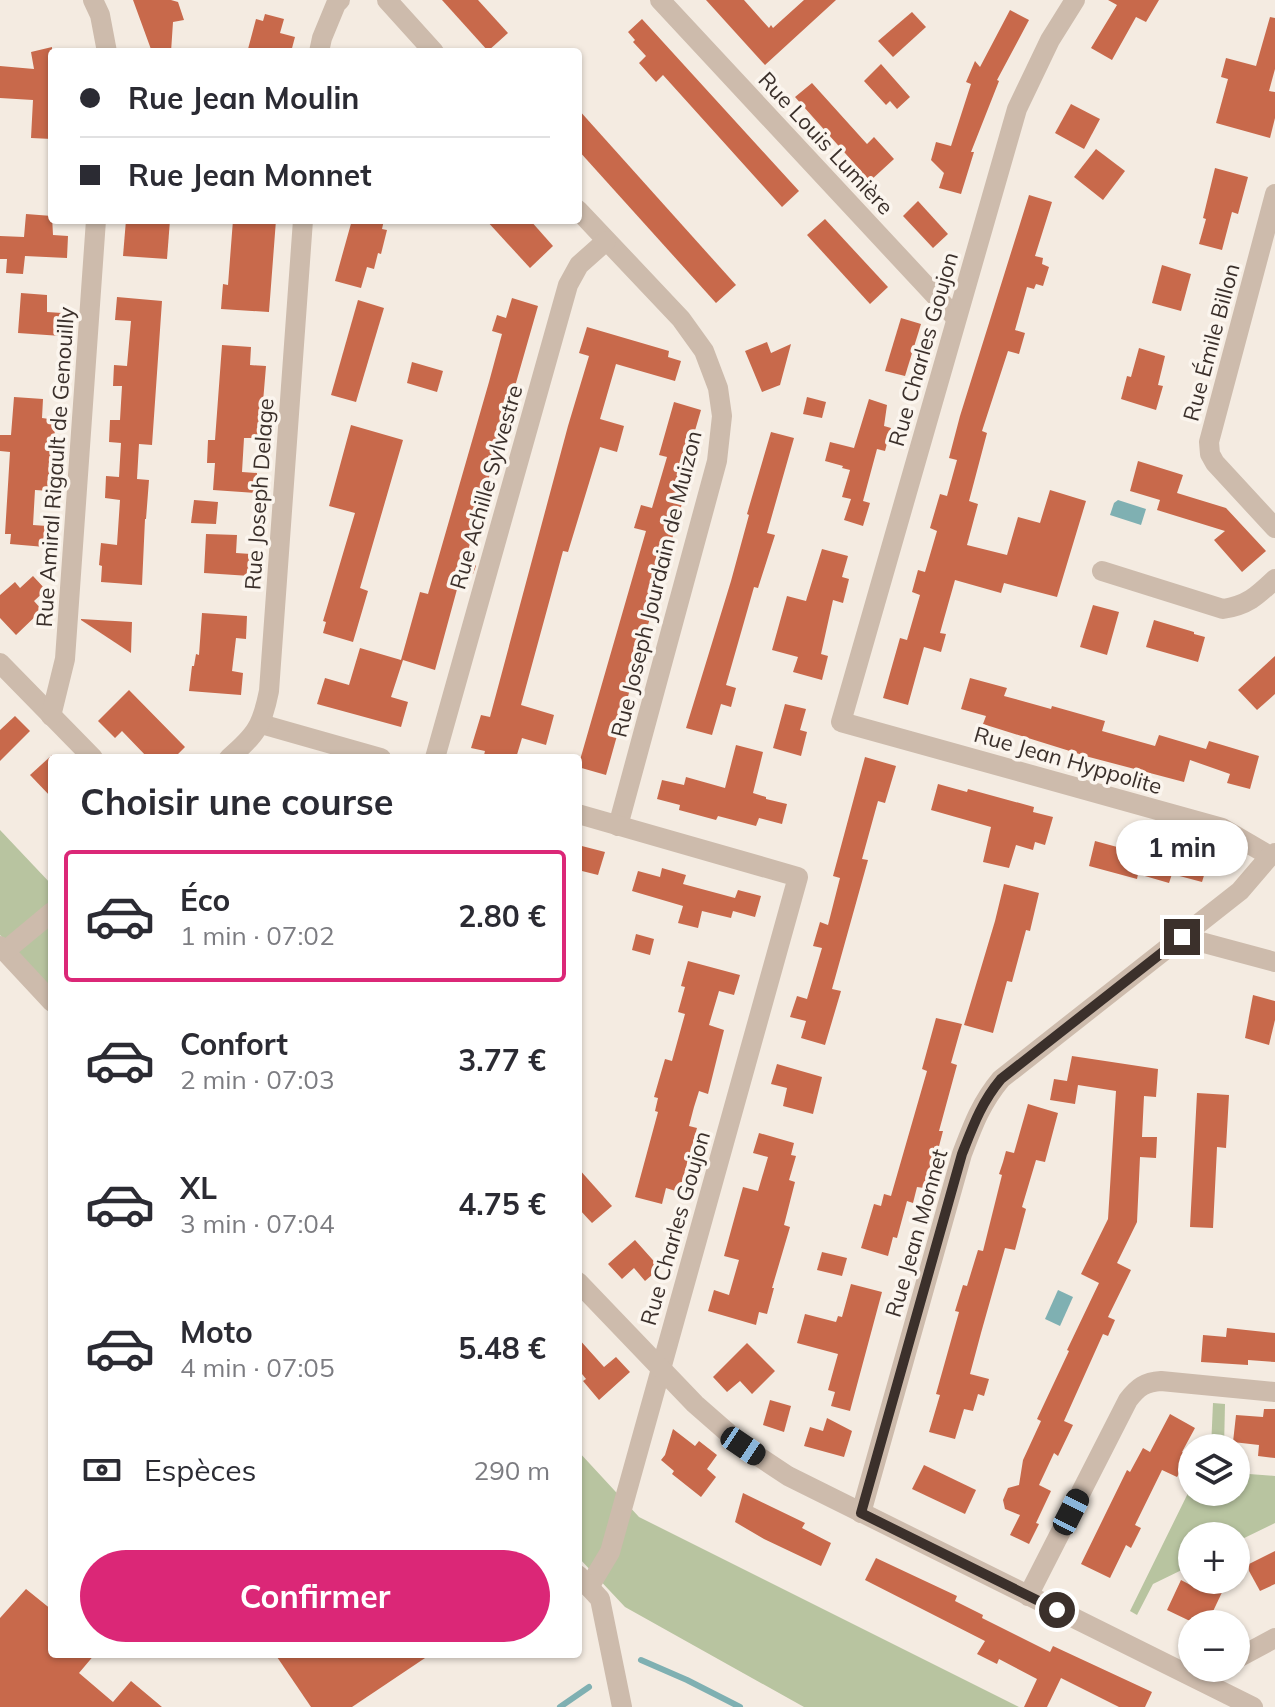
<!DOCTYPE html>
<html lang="fr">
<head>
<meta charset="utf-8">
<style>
  body { margin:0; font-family:Mulish,sans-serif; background:#f2f2f3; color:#2b2b33; height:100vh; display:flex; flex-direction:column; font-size:30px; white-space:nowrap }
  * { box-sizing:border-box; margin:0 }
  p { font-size:26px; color:#7c7c81 }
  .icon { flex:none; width:44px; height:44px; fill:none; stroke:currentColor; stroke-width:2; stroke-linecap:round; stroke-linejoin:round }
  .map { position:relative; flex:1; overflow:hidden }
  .details { position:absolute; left:48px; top:754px; width:534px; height:904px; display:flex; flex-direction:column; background:#fff; border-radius:8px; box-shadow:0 2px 6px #0004 }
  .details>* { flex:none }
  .banner { position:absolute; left:48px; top:48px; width:534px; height:176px; border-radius:8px; box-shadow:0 2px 6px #0004; display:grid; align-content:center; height:176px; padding:0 32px; background:#fff }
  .fabs { position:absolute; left:1178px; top:1434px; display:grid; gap:16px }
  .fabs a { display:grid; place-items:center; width:72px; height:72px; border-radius:50%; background:#fff; box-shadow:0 2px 6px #0004; font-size:40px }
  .end { position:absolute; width:36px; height:36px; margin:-18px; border:10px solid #3b302b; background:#fff; box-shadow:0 0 0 4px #fff }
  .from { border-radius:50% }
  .bubble { position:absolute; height:56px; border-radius:28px; background:#fff; box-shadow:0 2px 6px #0004; font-size:26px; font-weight:700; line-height:56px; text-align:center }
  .car { position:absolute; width:24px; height:48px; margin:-24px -12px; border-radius:10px; box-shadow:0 0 6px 2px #0007; background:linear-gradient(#222 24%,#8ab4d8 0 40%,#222 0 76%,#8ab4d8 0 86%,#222 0) }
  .banner b { display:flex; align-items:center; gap:28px; height:76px; font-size:30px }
  .banner b+b { border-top:2px solid #e1e1e2 }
  .banner i { width:20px; height:20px; background:#2b2b33 }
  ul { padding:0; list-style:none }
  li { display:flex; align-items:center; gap:24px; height:132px; margin:0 16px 12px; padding:0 16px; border:4px solid transparent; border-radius:8px }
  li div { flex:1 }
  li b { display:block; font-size:30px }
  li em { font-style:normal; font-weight:700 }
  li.on { border-color:#db2777 }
  li>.icon { width:72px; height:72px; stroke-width:1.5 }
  h2 { padding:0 32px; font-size:36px; line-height:96px }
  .pay { display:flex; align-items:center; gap:20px; height:88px; padding:0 32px; font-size:30px }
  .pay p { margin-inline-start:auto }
  .button { display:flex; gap:16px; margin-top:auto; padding:16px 32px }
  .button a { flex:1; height:92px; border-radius:48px; background:#db2777; color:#fff; font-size:32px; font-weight:700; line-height:92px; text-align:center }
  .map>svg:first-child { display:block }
  .green { fill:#b8c4a0 }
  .water { fill:#7fb0b2 }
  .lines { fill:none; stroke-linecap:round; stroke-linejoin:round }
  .stream { stroke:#7fb0b2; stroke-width:6 }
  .building { fill:#c8694b }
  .minor { stroke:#cdbbac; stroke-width:20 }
  .route { stroke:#3b302b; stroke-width:10 }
  .labels { text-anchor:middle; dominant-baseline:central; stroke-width:7; stroke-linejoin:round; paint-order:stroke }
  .street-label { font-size:22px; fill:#3b302b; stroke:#fbf5ee }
</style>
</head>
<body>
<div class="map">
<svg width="1275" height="1707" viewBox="0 0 1275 1707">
  <rect width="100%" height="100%" fill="#f4ebe1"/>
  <g class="green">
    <polygon points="0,830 52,885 52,991 0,935"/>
    <polygon points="1213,1403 1225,1404 1224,1448 1211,1448"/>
    <polygon points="578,1451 639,1517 1019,1707 804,1707 625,1607 578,1557"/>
    <polygon points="1236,1473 1275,1476 1275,1523 1236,1542 1236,1536 1192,1536 1192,1565 1153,1584 1137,1615 1130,1611 1191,1487 1192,1487 1192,1492 1236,1492"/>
  </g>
  <g class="water">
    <polygon points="1118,500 1146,509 1141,525 1110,515 1114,503"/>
    <polygon points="1058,1290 1073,1297 1060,1326 1045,1319"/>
  </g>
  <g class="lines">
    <g class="stream">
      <polyline points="641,1660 687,1680 740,1707"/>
      <polyline points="560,1707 589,1687"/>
    </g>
  </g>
  <g class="building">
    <polygon points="133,0 171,0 178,2 184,20 173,22 171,52 152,52"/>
    <polygon points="442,0 478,0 508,33 488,51"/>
    <polygon points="706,0 744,0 769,28 771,25 773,28 804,0 836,0 765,65"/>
    <polygon points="1108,0 1159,0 1146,22 1136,17 1112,60 1091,48 1117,5"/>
    <polygon points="1010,10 1029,20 997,80 999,81 971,152 974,152 961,194 939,188 944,173 931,160 936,142 951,146 971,84 966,82 975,61 980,67"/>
    <polygon points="912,12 926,27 893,57 878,41"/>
    <polygon points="265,14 284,19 280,33 295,37 291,52 259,52 248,49 256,19 263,21"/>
    <polygon points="1270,17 1275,18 1275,69 1269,91 1275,92 1275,118 1270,138 1216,123 1228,79 1221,77 1226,58 1256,66"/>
    <polygon points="642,19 799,191 782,207 663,75 656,82 639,63 646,56 633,42 635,40 628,32"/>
    <polygon points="52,47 52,139 31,138 33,100 0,98 0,66 34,69 31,52"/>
    <polygon points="881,64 910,97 897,109 890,101 886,105 864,81"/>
    <polygon points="812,83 867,144 874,137 894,159 870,181 795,97"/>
    <polygon points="1071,104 1100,119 1084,149 1055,133"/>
    <polygon points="578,109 736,285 716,303 578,150"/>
    <polygon points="1096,149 1125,171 1103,200 1074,177"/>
    <polygon points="1215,168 1248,177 1238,214 1232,212 1222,250 1199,244 1206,219 1203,218"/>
    <polygon points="1029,195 1052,202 1035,256 1043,258 1042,264 1049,267 1043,286 1036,284 1034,289 1027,287 1015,330 1025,333 1019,354 1008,351 982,431 987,433 969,501 978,504 967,545 1007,555 1018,517 1040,523 1050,490 1086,501 1057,597 1004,583 1001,593 955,580 940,633 946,634 941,652 924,647 908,705 883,698 900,638 907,640 920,595 912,592 918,570 925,572 937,531 930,528 940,494 947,496 957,460 949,458 960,416"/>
    <polygon points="918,201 948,234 933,248 903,216"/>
    <polygon points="26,214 52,216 53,235 68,236 67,258 25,256 23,274 6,273 7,259 0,259 0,236 24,237"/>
    <polygon points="825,219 888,287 870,304 807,235"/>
    <polygon points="126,220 170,220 167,259 123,256"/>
    <polygon points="233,220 276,220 269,312 221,309 223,284 228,285"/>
    <polygon points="352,220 384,220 382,229 387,230 381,254 378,253 374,269 367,267 361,288 335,281"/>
    <polygon points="486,220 530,220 553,246 530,268"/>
    <polygon points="1162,265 1191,274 1181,311 1152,303"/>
    <polygon points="21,293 47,295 47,312 62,313 61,336 18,333"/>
    <polygon points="117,297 162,301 152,445 139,444 137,479 149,480 146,519 145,519 142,585 101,582 102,566 99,565 101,543 117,545 120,500 105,498 106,476 119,477 121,443 109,442 110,420 120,420 122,386 113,386 114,365 127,366 131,321 115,320"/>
    <polygon points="512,298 538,306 467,554 476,566 473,574 462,571 435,670 403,660 391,697 408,702 401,727 317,704 325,678 349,685 360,648 401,660 420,592 428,594 489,382 502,334 492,331 497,315 506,318"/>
    <polygon points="358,300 384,308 356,402 331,395"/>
    <polygon points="901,318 921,324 905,376 885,371"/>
    <polygon points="587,327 669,351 668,357 681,361 675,381 616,364 600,419 624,426 617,452 600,447 568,552 563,551 521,705 554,715 546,745 522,738 516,758 495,758 484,755 485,751 471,748 481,715 490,717 568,426 589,356 579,353"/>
    <polygon points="767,342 771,353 791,344 780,385 762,392 745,351"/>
    <polygon points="222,345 251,347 250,365 266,366 260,438 244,438 242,472 257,473 256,493 213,490 215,463 207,463 208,440 215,440"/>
    <polygon points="1139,348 1165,356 1158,385 1163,386 1156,410 1121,399 1127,376 1131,377"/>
    <polygon points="412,362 443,371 437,392 407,383"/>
    <polygon points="14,397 43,399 42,418 56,420 54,439 53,439 50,491 35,490 33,525 47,526 45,547 10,544 11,534 5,534 10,452 0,451 0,435 11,435"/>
    <polygon points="807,397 826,402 822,418 803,414"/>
    <polygon points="869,399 887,405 884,426 891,428 885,451 877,449 863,501 870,503 863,526 844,520 851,499 842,497 850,470 842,468 843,466 825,461 830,442 854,448"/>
    <polygon points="674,402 701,410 683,472 690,475 606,775 578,767 646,531 634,528 641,505 652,508 667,457 659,455"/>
    <polygon points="351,425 403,440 360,588 368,591 353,642 323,633 326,622 323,621 355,513 329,506"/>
    <polygon points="771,432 794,438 767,533 775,535 758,588 754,587 726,685 736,688 731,707 721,704 712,735 686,728 731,581 749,515 747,514"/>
    <polygon points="1138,461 1183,475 1177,493 1226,508 1266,551 1242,572 1214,540 1225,531 1157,510 1160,500 1130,491"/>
    <polygon points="194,500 218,502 216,524 191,523"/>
    <polygon points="206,534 237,535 236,553 251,554 250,576 204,573"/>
    <polygon points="822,549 848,556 842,577 849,579 843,603 833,600 821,654 828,656 822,680 793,672 798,657 772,650 787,596 806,601"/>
    <polygon points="33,576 46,590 34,601 42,610 16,635 0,618 0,595 15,582 20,588"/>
    <polygon points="1093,605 1119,612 1107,655 1080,647"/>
    <polygon points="202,613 247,616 246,639 236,638 232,671 243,673 241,695 189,691 192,666 194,666 196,654 199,655"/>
    <polygon points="81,619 132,622 131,653 81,620"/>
    <polygon points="1154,620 1194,632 1194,634 1205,637 1198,662 1146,647"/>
    <polygon points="1275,656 1275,694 1257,710 1238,690"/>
    <polygon points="970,678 1007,688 1004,696 1051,709 1052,706 1105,721 1102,731 1155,746 1159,735 1206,749 1209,741 1259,756 1250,789 1227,783 1230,774 1190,760 1184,782 1089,757 983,724 986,716 961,709"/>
    <polygon points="129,690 185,747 174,758 148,758 122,731 115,738 98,721"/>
    <polygon points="785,704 806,709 800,730 807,732 801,756 773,748"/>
    <polygon points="15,716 30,731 0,761 0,730"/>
    <polygon points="736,745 763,752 753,793 766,797 766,799 787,804 782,824 759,818 756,826 718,816 716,820 679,810 680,805 657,799 662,780 684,785 686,777 725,788"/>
    <polygon points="52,755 52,798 30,775"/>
    <polygon points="865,757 896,766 885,803 878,801 862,859 868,860 832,989 841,991 825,1045 801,1038 806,1021 790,1017 797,996 807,999 822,948 813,946 820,922 828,925 840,878 833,876"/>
    <polygon points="938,784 967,792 968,789 1034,807 1033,812 1053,817 1045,845 1035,842 1033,850 1016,845 1009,868 983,862 991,827 931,810"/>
    <polygon points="1148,839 1210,856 1202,882 1172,874 1169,883 1138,874 1137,879 1089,866 1095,841 1143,854"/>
    <polygon points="578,845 605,852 598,875 578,870"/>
    <polygon points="662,868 686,875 683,884 735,898 738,890 761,896 755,917 733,911 731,918 702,911 698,928 678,923 683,906 632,891 638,871 660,877"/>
    <polygon points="1004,884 1039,893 1030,931 1026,930 1012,982 1007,981 993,1033 964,1025 995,921"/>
    <polygon points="636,934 654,939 650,955 632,950"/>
    <polygon points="688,961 740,975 734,995 719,991 709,1025 724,1030 708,1094 699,1091 694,1107 689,1126 697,1128 679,1192 666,1188 662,1204 635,1197 658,1112 655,1111 658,1098 654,1097 665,1059 672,1061 685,1014 678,1012 685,987 681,986"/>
    <polygon points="1253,995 1275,1001 1275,1020 1269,1045 1245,1038"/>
    <polygon points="936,1018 962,1024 951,1063 957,1065 939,1131 943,1131 938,1150 935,1149 924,1188 917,1187 913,1203 907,1201 897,1238 893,1237 888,1256 861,1248 874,1204 881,1206 884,1194 891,1196 927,1071 922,1069"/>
    <polygon points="1072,1056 1158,1069 1156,1097 1144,1096 1142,1137 1157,1137 1156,1158 1140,1157 1137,1222 1117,1263 1131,1270 1108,1317 1115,1320 1108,1336 1103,1334 1064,1421 1073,1425 1058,1456 1054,1453 1039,1485 1051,1491 1036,1523 1039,1524 1029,1544 1010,1535 1020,1515 1005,1509 1003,1500 1008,1488 1019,1485 1023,1460 1041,1421 1037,1419 1069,1351 1067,1350 1099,1283 1081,1274 1108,1219 1116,1091 1078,1085 1075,1104 1050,1100 1054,1079 1067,1081"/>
    <polygon points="777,1064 822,1077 813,1114 783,1106 787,1088 771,1084"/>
    <polygon points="1197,1093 1229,1095 1226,1148 1217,1147 1213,1228 1190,1227"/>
    <polygon points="1028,1104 1058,1113 1045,1162 1036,1160 1022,1207 1026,1209 1015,1250 1005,1248 981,1333 970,1374 989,1379 984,1396 978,1394 973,1411 964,1409 955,1439 929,1432 940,1395 936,1394 959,1312 955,1311 963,1285 967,1286 978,1250 983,1251 1002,1175 999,1174 1003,1162 1006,1151 1014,1153"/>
    <polygon points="759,1133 794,1143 791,1155 796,1156 789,1180 795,1182 784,1225 790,1227 772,1288 774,1288 767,1314 759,1312 756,1325 708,1311 714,1290 729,1295 739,1260 724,1256 743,1187 758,1191 768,1157 753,1153"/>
    <polygon points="578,1168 612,1206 592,1223 578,1208"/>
    <polygon points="635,1240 660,1268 645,1281 634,1268 622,1279 608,1264"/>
    <polygon points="822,1252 847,1258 842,1276 817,1270"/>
    <polygon points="851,1284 882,1292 850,1411 831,1406 835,1392 828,1390 838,1354 797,1343 805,1314 836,1322 838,1316 842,1317"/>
    <polygon points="1227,1328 1275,1333 1275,1362 1248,1360 1248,1365 1201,1362 1203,1335 1226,1337"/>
    <polygon points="578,1338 604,1367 616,1357 630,1372 599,1400 583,1381 586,1379 578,1369"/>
    <polygon points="747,1343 775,1371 752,1394 740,1381 727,1392 713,1377"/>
    <polygon points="770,1400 791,1406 784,1432 763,1425"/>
    <polygon points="1264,1409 1275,1409 1275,1458 1258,1456 1259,1445 1233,1442 1236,1415 1263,1417"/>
    <polygon points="1170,1414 1195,1428 1182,1452 1189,1456 1177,1477 1162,1470 1135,1525 1141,1528 1131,1548 1126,1545 1110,1578 1081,1564 1127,1470 1130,1472 1143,1448 1150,1452"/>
    <polygon points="827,1418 852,1431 844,1457 804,1446 810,1427 823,1431"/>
    <polygon points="673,1429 695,1446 699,1441 717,1455 707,1469 716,1477 701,1497 672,1474 674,1471 661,1460 665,1455"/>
    <polygon points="924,1465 976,1490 965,1514 912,1489"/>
    <polygon points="743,1493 805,1523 802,1528 831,1543 821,1566 764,1539 735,1522"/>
    <polygon points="1275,1551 1275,1584 1260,1591 1249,1571 1249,1564"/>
    <polygon points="876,1558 957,1596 955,1601 983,1615 982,1618 1050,1652 1053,1646 1152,1692 1145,1707 1119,1707 1061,1678 1047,1707 1024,1707 1037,1679 999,1659 997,1664 977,1654 985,1641 865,1580"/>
    <polygon points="1181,1580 1200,1590 1205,1580 1214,1580 1225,1586 1207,1624 1192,1617 1190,1621 1167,1610"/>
    <polygon points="26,1589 52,1610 52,1654 95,1654 79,1673 113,1702 131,1681 162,1707 0,1707 0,1618"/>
    <polygon points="275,1654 431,1654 352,1707 311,1707"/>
  </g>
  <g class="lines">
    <g class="minor">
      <polyline points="93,0 100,15 107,52"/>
      <polyline points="387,0 434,52"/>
      <polyline points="660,0 956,318"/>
      <polyline points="1075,0 1050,40 1017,109 841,722 1222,828 1270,856 1275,853"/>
      <polyline points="319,52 322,38 336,4 340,0"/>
      <polyline points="1275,194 1209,442 1210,454 1215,463 1275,528"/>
      <polyline points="578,210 681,319 704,351 718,388 722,416 717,461 618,826"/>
      <path d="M1102 571 1223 609C1248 605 1257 596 1275 579"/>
      <polyline points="0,663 93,758"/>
      <polyline points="51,716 65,659 96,220"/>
      <polyline points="261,724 381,758"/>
      <path d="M229 758C256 735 262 726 269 691L303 220"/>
      <polyline points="435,758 568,285 579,265 606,241"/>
      <polyline points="578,814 798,877 610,1552 589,1587"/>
      <polyline points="1182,937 1275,962"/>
      <polyline points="0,946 52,1002"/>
      <polyline points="5,951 52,912"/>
      <polyline points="578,1282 695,1404 743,1446 788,1476 1253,1707"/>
      <path d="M861 1513 962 1154C973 1125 981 1103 1001 1079L1240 891 1270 856"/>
      <polyline points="578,1575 600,1599 622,1707"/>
      <path d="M1028 1596 1128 1400C1138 1387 1145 1382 1161 1381L1275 1392"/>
      <polyline points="1236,1659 1275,1638"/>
    </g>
  </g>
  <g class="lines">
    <path class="route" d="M1057 1610 861 1513 962 1154C973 1126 981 1103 1001 1079L1182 937"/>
  </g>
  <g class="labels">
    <g class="street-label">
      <text transform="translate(826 143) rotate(47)">Rue Louis Lumière</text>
      <text transform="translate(1211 342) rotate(-75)">Rue Émile Billon</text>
      <text transform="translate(923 349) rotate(-74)">Rue Charles Goujon</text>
      <text transform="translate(55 467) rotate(-86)">Rue Amiral Rigault de Genouilly</text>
      <text transform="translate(486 487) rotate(-74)">Rue Achille Sylvestre</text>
      <text transform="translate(259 494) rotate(-86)">Rue Joseph Delage</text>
      <text transform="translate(656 584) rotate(-76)">Rue Joseph Jourdain de Muizon</text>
      <text transform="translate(1068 760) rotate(16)">Rue Jean Hyppolite</text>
      <text transform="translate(675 1228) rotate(-74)">Rue Charles Goujon</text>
      <text transform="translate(916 1233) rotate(-74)">Rue Jean Monnet</text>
    </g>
  </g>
</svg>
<div class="fabs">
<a><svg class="icon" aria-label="layers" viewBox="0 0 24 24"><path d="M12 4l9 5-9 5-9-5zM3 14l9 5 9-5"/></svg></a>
<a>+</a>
<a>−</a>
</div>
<i class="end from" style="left:1057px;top:1610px"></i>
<i class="end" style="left:1182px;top:937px"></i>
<div class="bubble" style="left:1116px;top:820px;width:132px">1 min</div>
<i class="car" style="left:743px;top:1446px;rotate:124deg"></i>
<i class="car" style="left:1071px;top:1512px;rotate:27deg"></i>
<div class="banner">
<b><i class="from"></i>Rue Jean Moulin</b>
<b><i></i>Rue Jean Monnet</b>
</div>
<section class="details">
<h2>Choisir une course</h2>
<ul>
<li class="on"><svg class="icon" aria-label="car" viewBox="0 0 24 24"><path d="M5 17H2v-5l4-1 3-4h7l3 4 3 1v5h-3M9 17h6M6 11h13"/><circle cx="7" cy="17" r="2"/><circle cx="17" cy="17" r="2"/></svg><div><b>Éco</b><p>1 min · 07:02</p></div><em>2.80 €</em></li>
<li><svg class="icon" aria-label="car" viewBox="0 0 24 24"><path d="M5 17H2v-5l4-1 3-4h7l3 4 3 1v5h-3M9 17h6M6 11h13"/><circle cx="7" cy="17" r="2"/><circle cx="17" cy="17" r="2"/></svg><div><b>Confort</b><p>2 min · 07:03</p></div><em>3.77 €</em></li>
<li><svg class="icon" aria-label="car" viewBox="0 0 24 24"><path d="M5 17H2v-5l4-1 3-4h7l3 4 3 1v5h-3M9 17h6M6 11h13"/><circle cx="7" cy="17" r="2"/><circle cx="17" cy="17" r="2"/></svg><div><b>XL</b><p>3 min · 07:04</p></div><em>4.75 €</em></li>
<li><svg class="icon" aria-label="car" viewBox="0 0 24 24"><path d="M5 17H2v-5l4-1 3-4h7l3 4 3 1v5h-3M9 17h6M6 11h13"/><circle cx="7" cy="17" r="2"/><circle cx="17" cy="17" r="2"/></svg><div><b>Moto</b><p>4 min · 07:05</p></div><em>5.48 €</em></li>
</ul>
<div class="pay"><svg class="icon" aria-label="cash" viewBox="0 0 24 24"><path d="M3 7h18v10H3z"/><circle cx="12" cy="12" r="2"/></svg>Espèces<p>290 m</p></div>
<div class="button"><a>Confirmer</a></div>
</section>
</div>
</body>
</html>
